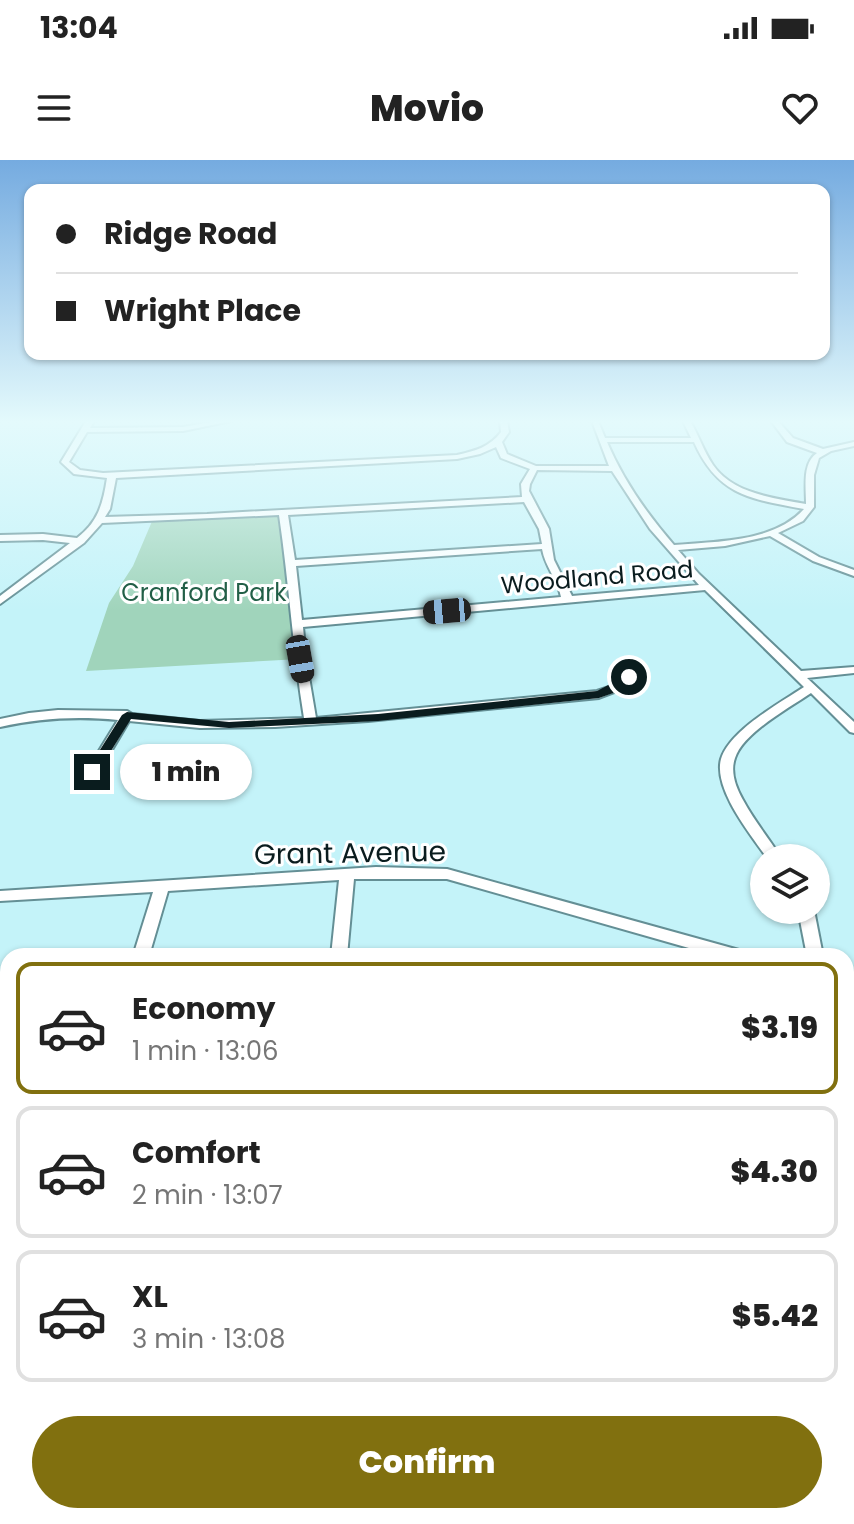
<!DOCTYPE html>
<html lang="en">
<head>
<meta charset="utf-8">
<style>
  body { margin:0; font-family:Poppins,sans-serif; background:#f6f6f6; color:#222; height:100vh; display:flex; flex-direction:column; font-size:30px; white-space:nowrap }
  * { box-sizing:border-box; margin:0 }
  p { font-size:26px; color:#767676 }
  .icon { flex:none; width:44px; height:44px; fill:none; stroke:currentColor; stroke-width:2; stroke-linecap:round; stroke-linejoin:round }
  .map { position:relative; flex:1; overflow:hidden }
  .panel { position:absolute; left:0px; top:788px; width:854px; height:576px; display:flex; flex-direction:column; background:#fff; border-radius:24px 24px 0 0; box-shadow:0 2px 6px #0004 }
  .panel>* { flex:none }
  .guide { position:absolute; left:24px; top:24px; width:806px; height:176px; border-radius:16px; box-shadow:0 2px 6px #0004; display:grid; align-content:center; height:176px; padding:0 32px; background:#fff }
  .buttons { position:absolute; left:750px; top:684px; display:grid; gap:16px }
  .buttons a { display:grid; place-items:center; width:80px; height:80px; border-radius:50%; background:#fff; box-shadow:0 2px 6px #0004; font-size:40px }
  .end { position:absolute; width:36px; height:36px; margin:-18px; border:10px solid #0a1c1e; background:#fff; box-shadow:0 0 0 4px #fff }
  .from { border-radius:50% }
  .bubble { position:absolute; height:56px; border-radius:28px; background:#fff; box-shadow:0 2px 6px #0004; font-size:26px; font-weight:800; line-height:56px; text-align:center }
  .car { position:absolute; width:24px; height:48px; margin:-24px -12px; border-radius:10px; box-shadow:0 0 6px 2px #0007; background:linear-gradient(#222 24%,#8ab4d8 0 40%,#222 0 76%,#8ab4d8 0 86%,#222 0) }
  .guide b { display:flex; align-items:center; gap:28px; height:76px; font-size:30px }
  .guide b+b { border-top:2px solid #e0e0e0 }
  .guide i { width:20px; height:20px; background:#222 }
  ul { padding:14px 0 0; list-style:none }
  li { display:flex; align-items:center; gap:24px; height:132px; margin:0 16px 12px; padding:0 16px; border:4px solid #e0e0e0; border-radius:16px }
  li div { flex:1 }
  li b { display:block; font-size:30px }
  li em { font-style:normal; font-weight:800 }
  li.current { border-color:#81700f }
  li>.icon { width:72px; height:72px; stroke-width:1.5 }
  .cta { display:flex; gap:16px; margin-top:auto; padding:16px 32px }
  .cta a { flex:1; height:92px; border-radius:48px; background:#81700f; color:#fff; font-size:32px; font-weight:800; line-height:92px; text-align:center }
  .status { display:flex; justify-content:space-between; align-items:center; height:56px; padding:0 40px; background:#fff; direction:ltr }
  .status svg { height:22px; fill:currentColor }
  header { display:flex; justify-content:space-between; align-items:center; height:104px; padding:0 32px; background:#fff; font-size:36px; font-weight:800 }
  .map>svg:first-child { display:block }
  .green { fill:#a0d4bb }
  .lines { fill:none; stroke-linecap:round; stroke-linejoin:round }
  .street-casing { stroke:#648f95; stroke-width:4 }
  .street { fill:#fff; fill-rule:evenodd }
  .route { fill:#0a1c1e }
  .labels { text-anchor:middle; dominant-baseline:central; stroke-width:6; stroke-linejoin:round; paint-order:stroke }
  .far-street-label { font-size:24px; fill:#0a1c1e; stroke:#fff }
  .far-park-label { font-size:24px; fill:#225f47; stroke:#fff }
  .street-label { font-size:28px; fill:#0a1c1e; stroke:#fff }
</style>
</head>
<body>
<div class="status"><b>13:04</b><svg viewBox="0 0 49 12"><path d="M0 12V9h3v3zM5 12V6h3v6zM10 12V3h3v9zM15 12V0h3v12zM26 1h20v11H26zM47 4h2v5h-2z"/></svg></div>
<header><svg class="icon" aria-label="menu" viewBox="0 0 24 24"><path d="M4 6h16M4 12h16M4 18h16"/></svg>Movio<svg class="icon" aria-label="heart" viewBox="0 0 24 24"><path d="M12 20l-8-8c-3-5 5-10 8-4 3-6 11-1 8 4z"/></svg></header>
<div class="map">
<svg width="854" height="1364" viewBox="0 0 854 1364">
  <rect width="100%" height="100%" fill="#c4f3f9"/>
  <polygon class="green" points="283,353 300,499 86,511 109,443 133,406 153,359"/>
  <g class="lines">
    <defs>
      <g id="street">
        <path d="M86 261H94L90 268 183 267 217 261H231L183 271 87 272 69 302 80 310 103 313 457 295C475 291 490 287 501 272L500 261H507L509 272 502 282 507 294 536 306H609L592 261H598L605 278H691L683 261H690C699 276 703 290 713 305 733 334 774 338 806 344 806 327 802 303 817 293L787 282 771 261H778L793 278 823 289 854 282V286L831 291 819 298 814 315V347L803 361 778 373 819 397 854 410V416L813 401 770 376 725 386 678 390 699 414 801 511 854 507V513L807 518 854 562V573L850 572 811 533C789 548 743 573 735 598 730 612 736 628 743 640 754 661 769 678 781 698H767C751 675 713 629 721 599 730 570 780 543 804 527L705 430 303 467 306 499 316 558 597 531 612 526 629 514 635 517 620 530 599 538 368 561 275 567 200 568 129 561 97 615H87L86 612 118 560C77 556 40 558 0 567V559L29 553 58 550 127 551 132 554 200 561 304 558C293 491 289 423 279 355L102 363 84 383 0 444V436L70 383 43 380 0 381V375L43 374 77 378C98 362 103 344 107 318L74 314 61 302ZM607 282H694C718 336 751 339 804 349 773 383 716 381 674 385 647 354 623 320 607 282ZM496 287 501 298 530 309 521 324 522 337 207 354 105 357 110 349 116 318 457 299 480 294ZM537 310 612 311 650 369 699 425 572 436 554 400 549 369 529 331 530 324ZM524 342 539 369 542 384 295 400 288 355ZM542 389C545 407 558 420 561 437L302 460 296 406Z"/>
        <polygon points="376,707 447,709 739,790 745,792 747,796 717,796 447,719 354,719 347,796 331,796 339,720 168,731 149,796 133,796 153,732 0,741 0,731"/>
        <polygon points="798,750 814,750 823,796 807,796"/>
        <polygon points="846,818 854,821 854,835 846,832"/>
        <polygon points="846,1057 854,1062 854,1104 846,1099"/>
        <polygon points="8,1234 8,1280 0,1284 0,1237"/>
        <polygon points="854,1347 854,1364 803,1364 806,1356 846,1356 846,1348"/>
        <polygon points="274,1356 298,1356 297,1364 273,1364"/>
        <polygon points="583,1356 607,1356 608,1364 584,1364"/>
      </g>
    </defs>
    <use href="#street" class="street-casing"/>
    <use href="#street" class="street"/>
  </g>
  <linearGradient id="sky" x2="0" y2="1"><stop stop-color="#75abe0"/><stop offset="0.58" stop-color="#e4fafc"/><stop offset="1" stop-color="#e4fafc" stop-opacity="0"/></linearGradient>
  <rect width="854" height="451" fill="url(#sky)"/>
  <polygon class="route" points="629,514 635,517 619,531 599,538 378,561 229,568 131,559 96,615 86,612 122,555 127,552 229,562 378,554 597,531"/>
  <g class="labels">
    <g class="far-street-label">
      <text transform="translate(597 417) rotate(-5)">Woodland Road</text>
    </g>
    <g class="far-park-label">
      <text x="204" y="432">Cranford Park</text>
    </g>
    <g class="street-label">
      <text transform="translate(350 693) rotate(-1)">Grant Avenue</text>
    </g>
  </g>
</svg>
<div class="buttons">
<a><svg class="icon" aria-label="layers" viewBox="0 0 24 24"><path d="M12 4l9 5-9 5-9-5zM3 14l9 5 9-5"/></svg></a>
</div>
<i class="end from" style="left:629px;top:517px"></i>
<i class="end" style="left:92px;top:612px"></i>
<div class="bubble" style="left:120px;top:584px;width:132px">1 min</div>
<i class="car" style="left:447px;top:451px;rotate:265deg"></i>
<i class="car" style="left:300px;top:499px;rotate:170deg"></i>
<div class="guide">
<b><i class="from"></i>Ridge Road</b>
<b><i></i>Wright Place</b>
</div>
<section class="panel">
<ul>
<li class="current"><svg class="icon" aria-label="car" viewBox="0 0 24 24"><path d="M5 17H2v-5l4-1 3-4h7l3 4 3 1v5h-3M9 17h6M6 11h13"/><circle cx="7" cy="17" r="2"/><circle cx="17" cy="17" r="2"/></svg><div><b>Economy</b><p>1 min · 13:06</p></div><em>$3.19</em></li>
<li><svg class="icon" aria-label="car" viewBox="0 0 24 24"><path d="M5 17H2v-5l4-1 3-4h7l3 4 3 1v5h-3M9 17h6M6 11h13"/><circle cx="7" cy="17" r="2"/><circle cx="17" cy="17" r="2"/></svg><div><b>Comfort</b><p>2 min · 13:07</p></div><em>$4.30</em></li>
<li><svg class="icon" aria-label="car" viewBox="0 0 24 24"><path d="M5 17H2v-5l4-1 3-4h7l3 4 3 1v5h-3M9 17h6M6 11h13"/><circle cx="7" cy="17" r="2"/><circle cx="17" cy="17" r="2"/></svg><div><b>XL</b><p>3 min · 13:08</p></div><em>$5.42</em></li>
</ul>
<div class="cta"><a>Confirm</a></div>
</section>
</div>
</body>
</html>
